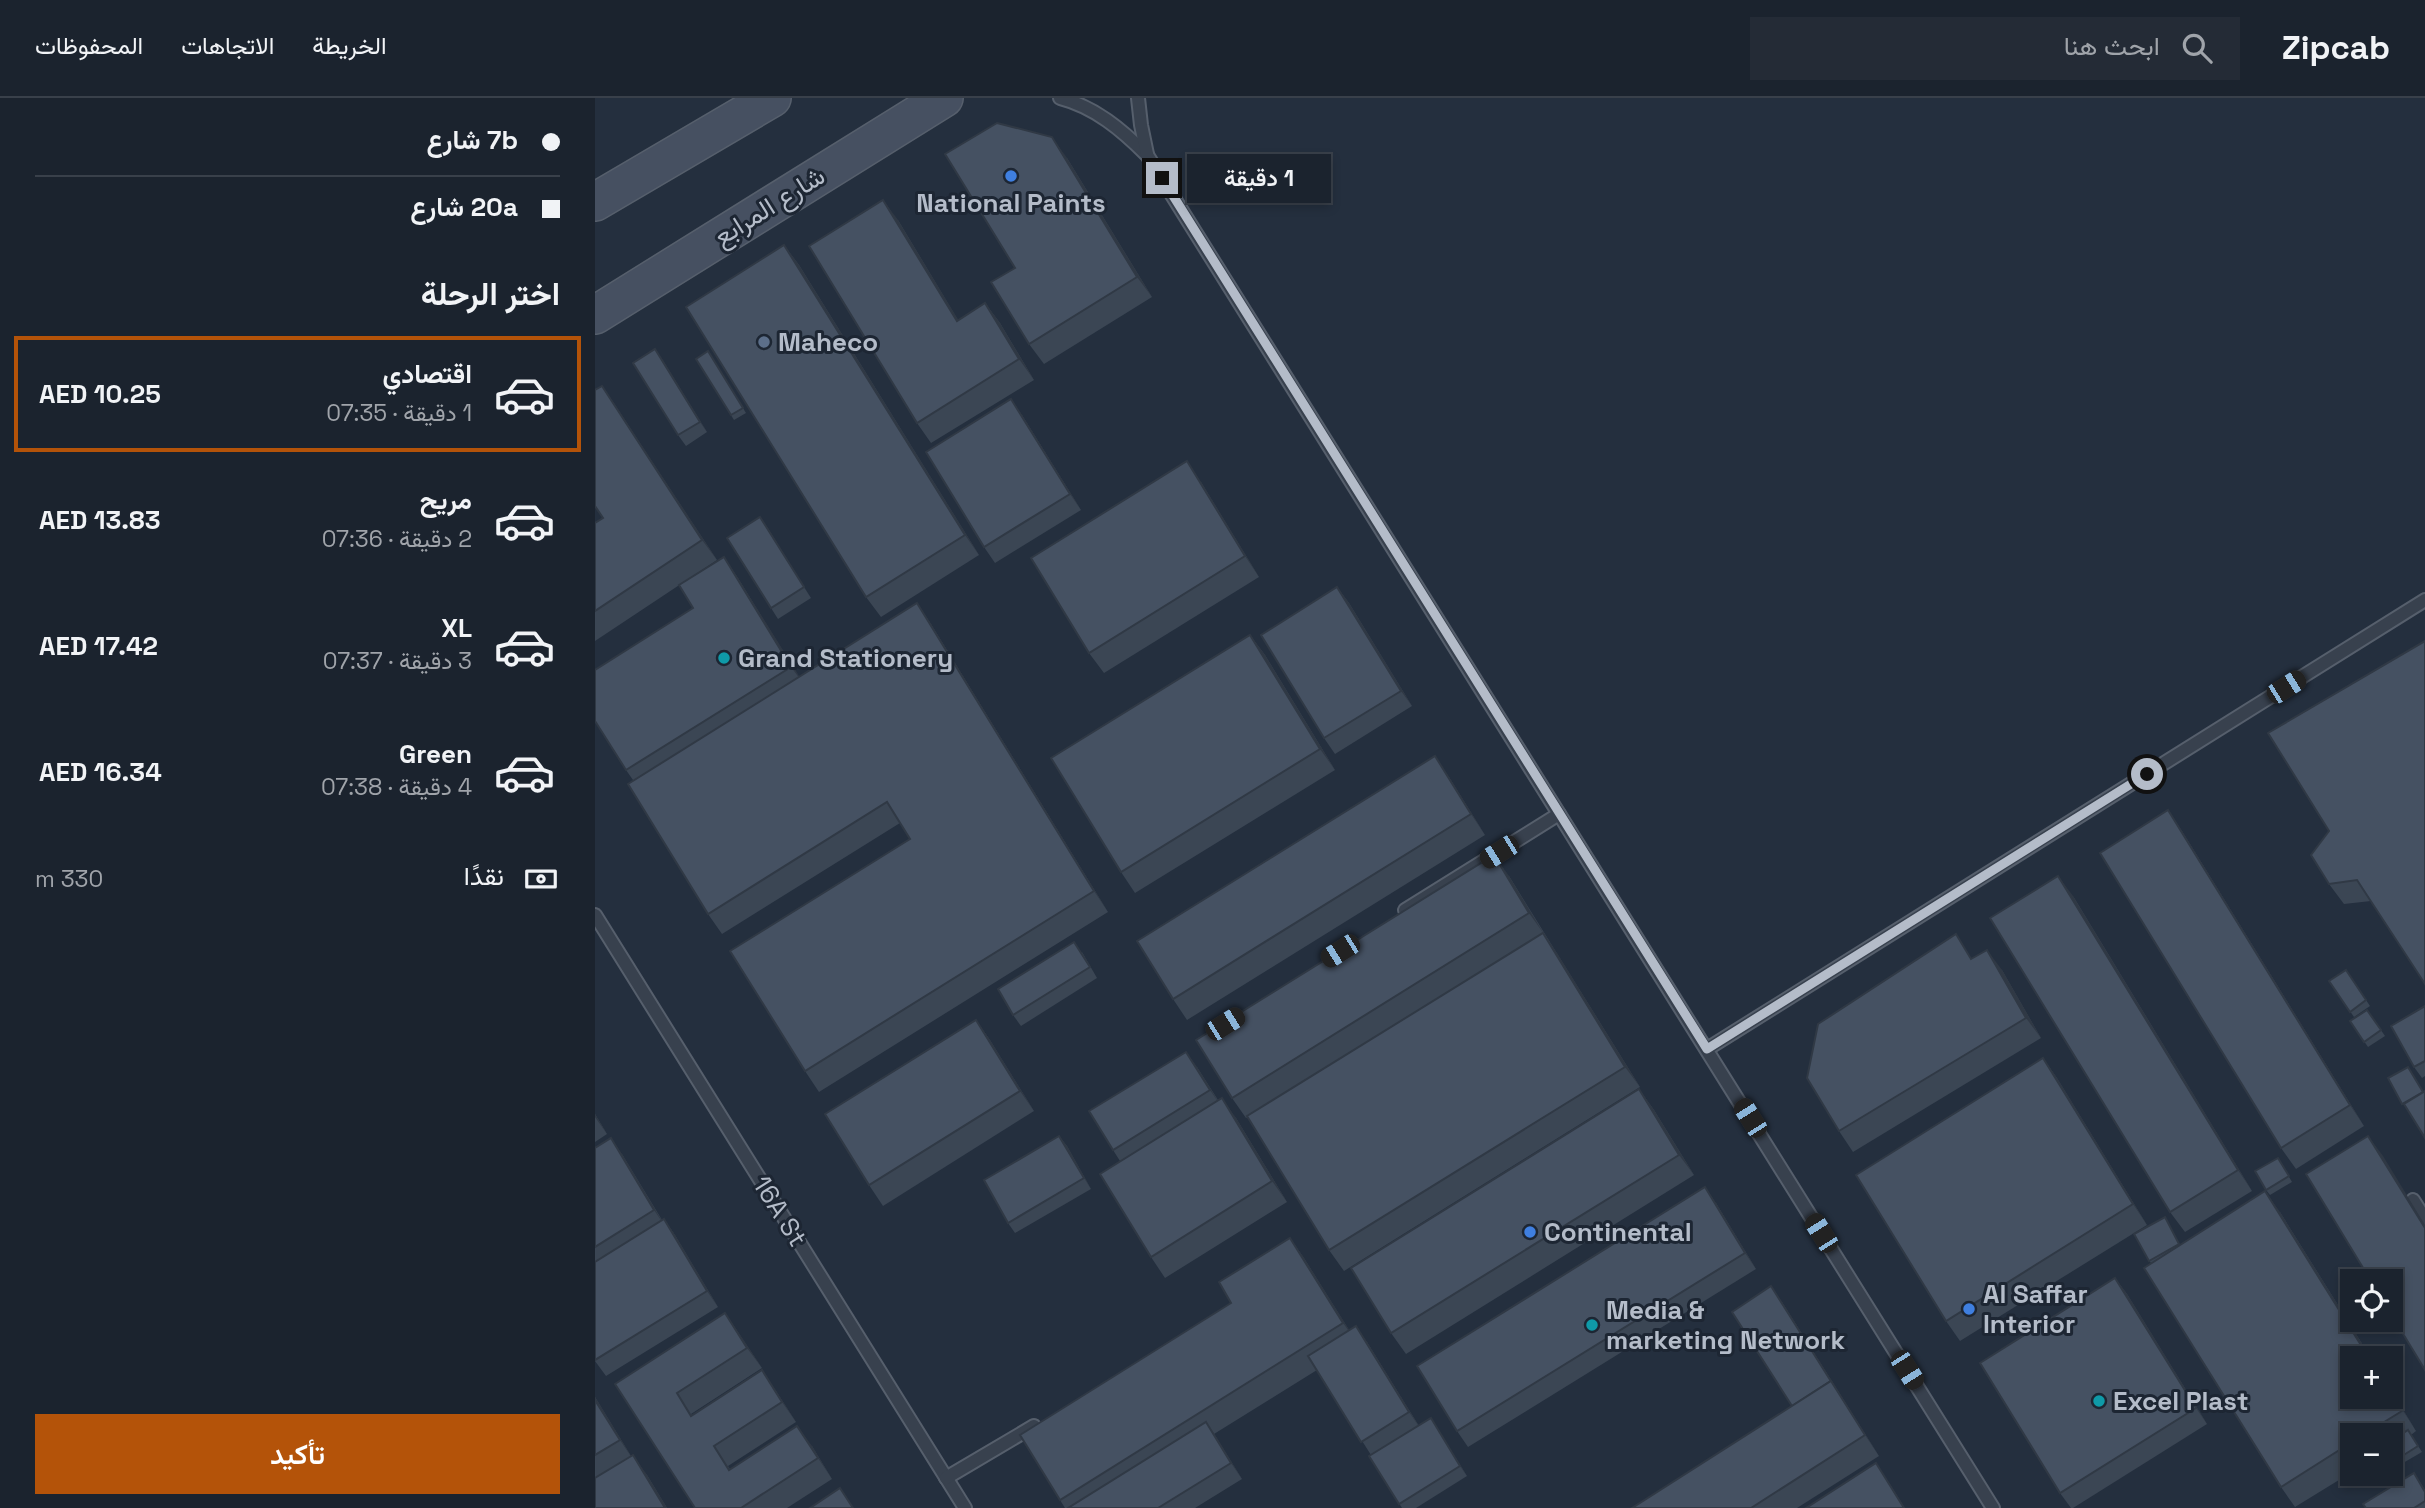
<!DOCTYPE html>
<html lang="ar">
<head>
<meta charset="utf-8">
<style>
  body { margin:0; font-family:"Space Grotesk",Vazirmatn,sans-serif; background:#242b36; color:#f1f3f6; direction:rtl; height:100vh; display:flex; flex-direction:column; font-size:26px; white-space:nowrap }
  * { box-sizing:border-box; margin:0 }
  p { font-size:23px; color:#a0a4aa }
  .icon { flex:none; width:38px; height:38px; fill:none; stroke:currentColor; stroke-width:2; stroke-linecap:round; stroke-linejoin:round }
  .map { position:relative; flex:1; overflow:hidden; direction:ltr }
  .details { display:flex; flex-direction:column; background:#1b232e; width:595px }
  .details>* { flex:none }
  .hud { display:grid; align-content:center; height:154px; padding:0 35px; background:#1b232e }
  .controls { position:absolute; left:1745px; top:1171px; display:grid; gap:14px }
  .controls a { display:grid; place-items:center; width:63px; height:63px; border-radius:0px; background:#1b232e; box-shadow:0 4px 10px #0003,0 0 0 2px #39404a; font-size:35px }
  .end { position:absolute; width:32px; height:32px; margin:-16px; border:9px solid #b4bcc9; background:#111; box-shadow:0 0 0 4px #111 }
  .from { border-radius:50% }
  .bubble { position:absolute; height:49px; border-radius:0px; background:#1b232e; box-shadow:0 4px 10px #0003,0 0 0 2px #39404a; font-size:23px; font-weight:600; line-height:49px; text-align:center; direction:rtl }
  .car { position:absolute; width:21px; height:42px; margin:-21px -10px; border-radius:9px; box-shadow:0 0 5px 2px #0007; background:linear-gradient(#222 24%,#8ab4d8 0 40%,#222 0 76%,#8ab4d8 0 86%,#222 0) }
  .hud b { display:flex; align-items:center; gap:24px; height:66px; font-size:26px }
  .hud b+b { border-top:2px solid #39404a }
  .hud i { width:18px; height:18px; background:#f1f3f6 }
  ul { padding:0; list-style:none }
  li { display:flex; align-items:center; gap:21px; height:116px; margin:0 14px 10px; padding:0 21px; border:4px solid transparent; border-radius:0px }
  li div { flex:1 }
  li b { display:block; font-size:26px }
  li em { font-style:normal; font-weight:600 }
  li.selected { border-color:#b45309 }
  li>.icon { width:63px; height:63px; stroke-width:1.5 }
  h2 { padding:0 35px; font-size:32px; line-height:84px }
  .pay { display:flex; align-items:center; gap:18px; height:77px; padding:0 35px; font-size:26px }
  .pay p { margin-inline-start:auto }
  .primary-button { display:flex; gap:14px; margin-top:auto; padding:14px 35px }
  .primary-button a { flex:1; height:80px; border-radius:0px; background:#b45309; color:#fff; font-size:28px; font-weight:600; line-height:80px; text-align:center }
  header { display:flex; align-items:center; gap:42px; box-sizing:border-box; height:98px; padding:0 35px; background:#1b232e; border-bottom:2px solid #39404a }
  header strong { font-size:33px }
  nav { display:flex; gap:38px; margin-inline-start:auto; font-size:24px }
  .search { width:490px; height:63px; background:#242b36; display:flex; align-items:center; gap:18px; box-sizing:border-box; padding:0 24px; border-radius:0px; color:#a0a4aa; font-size:26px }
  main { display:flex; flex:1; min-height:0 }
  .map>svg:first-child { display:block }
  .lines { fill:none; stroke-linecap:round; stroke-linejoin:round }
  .service-casing { stroke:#565f6c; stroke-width:16 }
  .secondary-casing { stroke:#565f6c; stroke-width:40 }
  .service { stroke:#38414e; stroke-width:12 }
  .secondary { stroke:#465061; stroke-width:37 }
  .wall { fill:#3b4654 }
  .shaded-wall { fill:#303945 }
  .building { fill:#455162; stroke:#303945; stroke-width:2 }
  .route { stroke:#b4bcc9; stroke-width:9 }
  .shop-dot { fill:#3f7fe0; stroke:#1d2633; stroke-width:2.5 }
  .service-dot { fill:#5c6f8a; stroke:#1d2633; stroke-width:2.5 }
  .culture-dot { fill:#0f9aa8; stroke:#1d2633; stroke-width:2.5 }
  .labels { text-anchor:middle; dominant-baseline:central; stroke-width:6; stroke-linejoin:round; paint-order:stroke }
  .poi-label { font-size:26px; font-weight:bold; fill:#b4bcc9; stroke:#1d2633; text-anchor:start }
  .street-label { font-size:26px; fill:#b4bcc9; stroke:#1d2633 }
</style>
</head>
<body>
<header>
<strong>Zipcab</strong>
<div class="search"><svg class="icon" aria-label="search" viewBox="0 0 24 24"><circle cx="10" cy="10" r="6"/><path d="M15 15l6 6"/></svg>ابحث هنا</div>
<nav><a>الخريطة</a><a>الاتجاهات</a><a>المحفوظات</a></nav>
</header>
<main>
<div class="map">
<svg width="1830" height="1410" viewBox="0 0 1830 1410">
  <rect width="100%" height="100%" fill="#242f3e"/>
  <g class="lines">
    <defs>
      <g id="service">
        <path d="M465 0C500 9 527 32 552 57L1398 1410"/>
        <polyline points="543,0 546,27 552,56"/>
        <polyline points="810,812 964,716"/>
        <polyline points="0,817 370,1410"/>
        <polyline points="1112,951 1830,502"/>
        <polyline points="1818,1102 1830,1121"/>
        <polyline points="351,1380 439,1328"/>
      </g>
      <g id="secondary">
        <polyline points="0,104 177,0"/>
        <polyline points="0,217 349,0"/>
      </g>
    </defs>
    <use href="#service" class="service-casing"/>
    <use href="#secondary" class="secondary-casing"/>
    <use href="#service" class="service"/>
    <use href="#secondary" class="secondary"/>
  </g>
  <g class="wall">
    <polygon points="472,60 557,199 449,266 434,246 420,170"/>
    <polygon points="303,122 363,222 390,205 405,225 439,282 336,345 322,325"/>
    <polygon points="189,147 204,167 384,457 286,519 271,499"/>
    <polygon points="60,251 112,334 91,348 83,337"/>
    <polygon points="113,253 151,315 139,322 101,261"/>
    <polygon points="7,288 122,462 0,543 0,425 8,420"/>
    <polygon points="427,317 486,412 400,465 389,449"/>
    <polygon points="606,384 664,479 509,575 494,555"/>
    <polygon points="165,419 216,500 183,521 176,510"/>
    <polygon points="129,459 143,480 204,579 322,505 336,526 513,814 224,994 210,973 315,741 305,725 127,836 113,816 38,682 31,672 98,510"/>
    <polygon points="742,489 754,505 817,608 740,656 729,640"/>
    <polygon points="655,537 670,557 740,672 540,795 526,774"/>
    <polygon points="1830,543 1776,803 1749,806 1734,786 1734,733"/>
    <polygon points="854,679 890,737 592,922 578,901"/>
    <polygon points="1573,712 1587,733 1769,1028 1701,1071 1686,1050"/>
    <polygon points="914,778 1045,989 749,1173 734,1152 653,1019 651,1020 637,1000"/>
    <polygon points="1478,798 1657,1093 1590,1134 1575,1114"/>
    <polygon points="487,854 502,880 426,928 418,917"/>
    <polygon points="1378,860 1407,872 1446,940 1258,1054 1244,1033"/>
    <polygon points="1751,872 1775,908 1759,919 1734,883"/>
    <polygon points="1830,908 1830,978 1827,980 1819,969"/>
    <polygon points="1772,912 1790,938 1773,949 1755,923"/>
    <polygon points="381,922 395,942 439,1013 288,1108 274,1087"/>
    <polygon points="1448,960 1462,980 1552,1127 1365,1243 1351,1223"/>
    <polygon points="602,969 623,1002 641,1020 692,1104 570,1180 556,1159 525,1063 518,1052"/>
    <polygon points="1044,991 1059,1012 1099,1077 811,1256 796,1235"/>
    <polygon points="0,1016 12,1036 0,1044"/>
    <polygon points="464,1038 472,1048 496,1091 420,1135 413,1125"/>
    <polygon points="0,1050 27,1056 67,1122 69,1121 80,1137 123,1209 11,1278 0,1263"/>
    <polygon points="1683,1060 1697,1084 1675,1097 1671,1092"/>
    <polygon points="1121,1105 1161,1171 873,1349 862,1333"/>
    <polygon points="1685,1114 1776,1260 1757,1260 1796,1298 1796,1292 1821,1333 1816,1337 1827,1354 1796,1372 1796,1337 1757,1337 1757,1374 1700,1409 1686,1389 1539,1136 1573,1125 1585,1147"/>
    <polygon points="695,1140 709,1160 754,1232 772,1244 824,1328 836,1320 872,1378 821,1410 807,1410 774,1358 776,1357 722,1272 619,1336 647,1381 600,1410 470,1410 465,1402 636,1205"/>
    <polygon points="1520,1180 1532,1196 1612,1326 1478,1410 1476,1410 1465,1395"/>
    <polygon points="1187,1204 1284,1358 1202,1410 1037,1410 1197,1308"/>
    <polygon points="130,1215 167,1270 96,1316 97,1317 181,1293 201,1324 133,1368 135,1371 217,1348 237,1381 192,1410 100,1410 20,1286"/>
    <polygon points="0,1299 36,1358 52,1377 72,1410 0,1410"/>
    <polygon points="1819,1375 1830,1392 1830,1410 1771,1410"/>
  </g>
  <g class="shaded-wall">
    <polygon points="457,39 472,60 557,199 542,179"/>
    <polygon points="288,102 303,122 376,243 362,223"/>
    <polygon points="189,147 204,167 384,457 370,437"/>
    <polygon points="390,205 405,225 439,282 424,261"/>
    <polygon points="60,251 68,262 112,334 105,324"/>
    <polygon points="7,288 21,308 122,462 107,442"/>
    <polygon points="416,301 427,317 486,412 475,396"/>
    <polygon points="592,363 606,384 664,479 650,458"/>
    <polygon points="165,419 173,430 216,500 209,489"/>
    <polygon points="129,459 143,480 211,589 196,569"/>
    <polygon points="742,489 754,505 817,608 806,593"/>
    <polygon points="322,505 336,526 513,814 499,793"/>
    <polygon points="655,537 670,557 740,672 725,651"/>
    <polygon points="840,658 854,679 890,737 876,716"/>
    <polygon points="1573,712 1587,733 1769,1028 1755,1007"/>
    <polygon points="899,757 914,778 949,836 934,815"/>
    <polygon points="1463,778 1478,798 1657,1093 1643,1072"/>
    <polygon points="948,835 962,855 1045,989 1030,969"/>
    <polygon points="1392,852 1407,872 1446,940 1431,920"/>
    <polygon points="381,922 395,942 439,1013 425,993"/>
    <polygon points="591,954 602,969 626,1008 615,992"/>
    <polygon points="1448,960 1462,980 1552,1127 1538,1106"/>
    <polygon points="1044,991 1059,1012 1099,1077 1084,1057"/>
    <polygon points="627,1000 641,1020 692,1104 677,1083"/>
    <polygon points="0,1016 12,1036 0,1019"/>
    <polygon points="464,1038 472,1048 496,1091 489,1080"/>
    <polygon points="1773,1038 1788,1058 1830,1127 1830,1130"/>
    <polygon points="16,1040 27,1056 70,1128 59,1112"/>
    <polygon points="1110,1089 1121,1105 1161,1171 1150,1155"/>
    <polygon points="1670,1093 1685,1114 1776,1260 1774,1260"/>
    <polygon points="69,1121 80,1137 123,1209 112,1193"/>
    <polygon points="695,1140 709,1160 763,1246 748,1225"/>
    <polygon points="1520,1180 1532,1196 1612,1326 1601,1310"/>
    <polygon points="1176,1188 1187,1204 1284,1358 1270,1337"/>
    <polygon points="130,1215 144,1235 167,1270 152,1250"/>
    <polygon points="761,1228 772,1244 825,1330 814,1314"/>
    <polygon points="167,1272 181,1293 201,1324 187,1304"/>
    <polygon points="1796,1292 1821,1333 1796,1294"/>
    <polygon points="0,1299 39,1363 25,1342 0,1302"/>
    <polygon points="836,1320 843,1331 872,1378 865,1368"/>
    <polygon points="611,1324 622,1340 647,1381 636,1365"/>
    <polygon points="202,1328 217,1348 237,1381 223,1360"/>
    <polygon points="38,1357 52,1377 72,1410 70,1410"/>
    <polygon points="1281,1365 1295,1386 1310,1410 1309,1410"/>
  </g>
  <g class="building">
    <polygon points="402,25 457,39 542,179 434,246 396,184 420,170 350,56"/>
    <polygon points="288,102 362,223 390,205 424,261 322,325 214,148"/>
    <polygon points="189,147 370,437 271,499 91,209"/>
    <polygon points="60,251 105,324 83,337 38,265"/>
    <polygon points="113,253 148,310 136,317 101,261"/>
    <polygon points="7,288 107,442 0,513 0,425 8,420 0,408 0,292"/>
    <polygon points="416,301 475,396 389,449 331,354"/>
    <polygon points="592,363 650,458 494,555 436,460"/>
    <polygon points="165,419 209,489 176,510 132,440"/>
    <polygon points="129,459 196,569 31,672 0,623 0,572 98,510 84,487"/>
    <polygon points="742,489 806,593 729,640 666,537"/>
    <polygon points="322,505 499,793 210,973 135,853 315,741 292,704 113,816 33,686"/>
    <polygon points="655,537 725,651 526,774 456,660"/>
    <polygon points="1830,543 1830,886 1762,782 1734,786 1716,757 1734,733 1673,635"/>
    <polygon points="840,658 876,716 578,901 542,843"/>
    <polygon points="1573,712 1755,1007 1686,1050 1505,755"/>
    <polygon points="899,757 934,815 637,1000 601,942"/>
    <polygon points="1463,778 1643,1072 1575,1114 1395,820"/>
    <polygon points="948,835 1030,969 734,1152 652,1018"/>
    <polygon points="1361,836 1376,861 1392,852 1431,920 1244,1033 1212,980 1223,926"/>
    <polygon points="479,844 495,869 418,917 403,891"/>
    <polygon points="1751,872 1771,902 1755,914 1734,883"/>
    <polygon points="1830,908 1830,963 1819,969 1796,928"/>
    <polygon points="1772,912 1786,932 1769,944 1755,923"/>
    <polygon points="381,922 425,993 274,1087 230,1016"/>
    <polygon points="591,954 615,992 518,1052 494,1013"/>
    <polygon points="1448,960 1538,1106 1351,1223 1261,1077"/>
    <polygon points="1813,969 1828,994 1807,1006 1793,980"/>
    <polygon points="1044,991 1084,1057 796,1235 756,1170"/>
    <polygon points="1830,993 1830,1040 1809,1006"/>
    <polygon points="627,1000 677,1083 556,1159 505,1076"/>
    <polygon points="464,1038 489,1080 413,1125 389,1082"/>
    <polygon points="1773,1038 1830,1130 1830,1272 1796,1216 1796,1183 1776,1183 1711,1076"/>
    <polygon points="16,1040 59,1112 0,1149 0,1050"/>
    <polygon points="1683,1060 1694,1078 1671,1092 1660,1073"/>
    <polygon points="1110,1089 1150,1155 862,1333 822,1268"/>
    <polygon points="1670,1093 1774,1260 1757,1260 1757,1298 1796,1298 1796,1294 1807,1313 1768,1337 1757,1337 1757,1344 1686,1389 1549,1170"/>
    <polygon points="1570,1119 1584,1146 1554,1163 1539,1136"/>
    <polygon points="69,1121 112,1193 0,1262 0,1164"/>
    <polygon points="695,1140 748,1225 465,1402 425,1337 636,1205 624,1184"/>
    <polygon points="1520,1180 1601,1310 1465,1395 1385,1265"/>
    <polygon points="1176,1188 1239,1288 1236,1283 1197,1308 1137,1214"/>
    <polygon points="130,1215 152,1250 82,1295 96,1318 167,1272 187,1304 119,1348 134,1372 202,1328 223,1360 146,1410 100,1410 20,1286"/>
    <polygon points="761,1228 814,1314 766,1344 713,1258"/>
    <polygon points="1236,1283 1270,1337 1156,1410 1037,1410"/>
    <polygon points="0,1302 25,1342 0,1357"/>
    <polygon points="836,1320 865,1368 804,1406 774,1358"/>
    <polygon points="611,1324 636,1365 563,1410 473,1410"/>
    <polygon points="1813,1332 1823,1348 1796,1365 1796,1343"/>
    <polygon points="38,1357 70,1410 0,1410 0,1380"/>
    <polygon points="1281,1365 1309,1410 1211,1410"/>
    <polygon points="1819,1375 1830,1394 1830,1403 1819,1410 1771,1410 1768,1406"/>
    <polygon points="245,1390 258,1410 215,1410"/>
  </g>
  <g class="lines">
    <polyline class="route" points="567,80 1112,951 1552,676"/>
  </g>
  <g class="shop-dot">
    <circle cx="416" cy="78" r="7"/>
    <circle cx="935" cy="1134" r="7"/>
    <circle cx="1374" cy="1211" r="7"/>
  </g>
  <circle class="service-dot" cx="169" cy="244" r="7"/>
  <g class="culture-dot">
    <circle cx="129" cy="560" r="7"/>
    <circle cx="997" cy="1227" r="7"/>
    <circle cx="1504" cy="1303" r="7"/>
  </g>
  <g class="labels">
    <g class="poi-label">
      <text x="416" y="105" text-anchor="middle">National Paints</text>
      <text x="183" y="244">Maheco</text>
      <text x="143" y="560">Grand Stationery</text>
      <text x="949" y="1134">Continental</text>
      <text x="1388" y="1196">Al Saffar<tspan x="1388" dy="30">Interior</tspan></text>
      <text x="1011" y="1212">Media &amp;<tspan x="1011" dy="30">marketing Network</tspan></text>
      <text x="1518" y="1303">Excel Plast</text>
    </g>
    <g class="street-label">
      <text transform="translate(174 108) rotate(-32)">شارع المرابع</text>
      <text transform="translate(185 1113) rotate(58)">16A St</text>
    </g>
  </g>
</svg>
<div class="controls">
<a><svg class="icon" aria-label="locate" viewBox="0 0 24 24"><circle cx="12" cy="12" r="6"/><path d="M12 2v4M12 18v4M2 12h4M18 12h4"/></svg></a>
<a>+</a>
<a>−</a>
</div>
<i class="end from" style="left:1552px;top:676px"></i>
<i class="end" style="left:567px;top:80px"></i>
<div class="bubble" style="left:592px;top:56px;width:144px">1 دقيقة</div>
<i class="car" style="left:1691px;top:589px;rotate:58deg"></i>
<i class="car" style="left:904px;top:754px;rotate:238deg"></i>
<i class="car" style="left:745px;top:853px;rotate:238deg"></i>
<i class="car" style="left:630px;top:926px;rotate:58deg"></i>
<i class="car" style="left:1155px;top:1020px;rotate:328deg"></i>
<i class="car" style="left:1226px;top:1135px;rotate:328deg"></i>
<i class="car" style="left:1312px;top:1272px;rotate:148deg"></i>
</div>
<section class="details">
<div class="hud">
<b><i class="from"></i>7b شارع</b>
<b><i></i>20a شارع</b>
</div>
<h2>اختر الرحلة</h2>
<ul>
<li class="selected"><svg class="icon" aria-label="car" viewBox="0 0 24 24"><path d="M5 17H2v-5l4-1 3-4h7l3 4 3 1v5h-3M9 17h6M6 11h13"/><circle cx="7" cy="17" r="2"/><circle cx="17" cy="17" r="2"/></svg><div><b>اقتصادي</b><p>1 دقيقة · 07:35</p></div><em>AED 10.25</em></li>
<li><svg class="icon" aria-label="car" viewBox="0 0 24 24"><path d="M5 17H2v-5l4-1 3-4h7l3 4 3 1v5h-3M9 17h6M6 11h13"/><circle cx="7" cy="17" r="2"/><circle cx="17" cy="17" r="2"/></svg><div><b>مريح</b><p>2 دقيقة · 07:36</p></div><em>AED 13.83</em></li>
<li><svg class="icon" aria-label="car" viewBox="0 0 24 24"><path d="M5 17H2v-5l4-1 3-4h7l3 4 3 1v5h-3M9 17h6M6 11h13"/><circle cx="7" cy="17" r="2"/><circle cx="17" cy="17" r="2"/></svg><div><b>XL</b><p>3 دقيقة · 07:37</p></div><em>AED 17.42</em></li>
<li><svg class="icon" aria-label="car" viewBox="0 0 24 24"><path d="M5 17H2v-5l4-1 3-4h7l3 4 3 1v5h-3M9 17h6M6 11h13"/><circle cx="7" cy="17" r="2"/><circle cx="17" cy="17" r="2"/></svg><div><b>Green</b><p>4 دقيقة · 07:38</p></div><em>AED 16.34</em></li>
</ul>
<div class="pay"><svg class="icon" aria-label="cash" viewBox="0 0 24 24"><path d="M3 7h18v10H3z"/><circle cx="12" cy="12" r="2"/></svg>نقدًا<p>330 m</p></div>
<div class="primary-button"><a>تأكيد</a></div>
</section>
</main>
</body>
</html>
